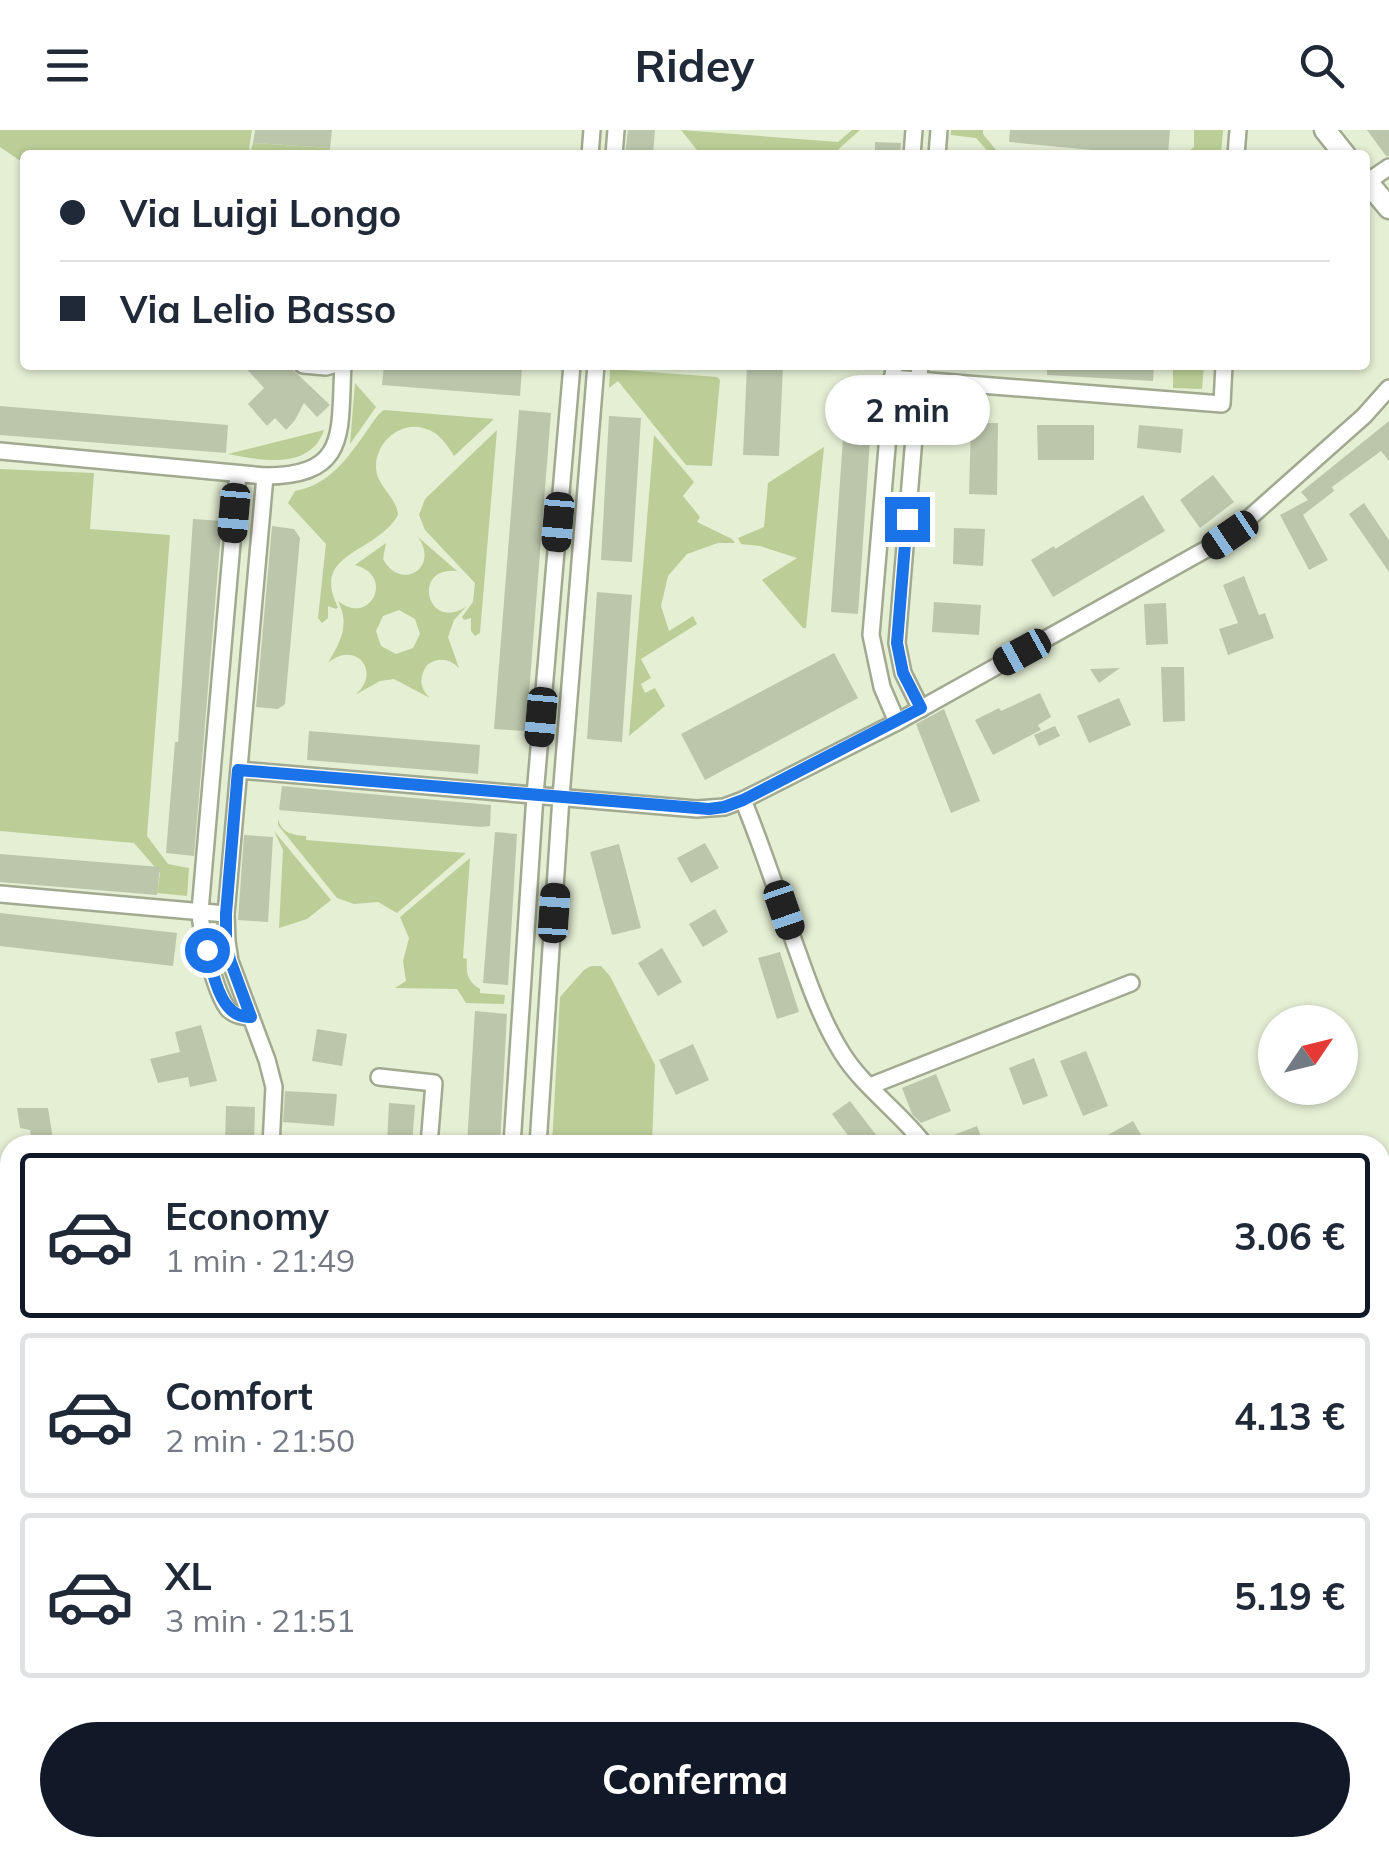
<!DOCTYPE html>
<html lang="it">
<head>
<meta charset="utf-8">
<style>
  body { margin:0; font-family:Mulish,sans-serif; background:#f6f6f7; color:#1f2937; height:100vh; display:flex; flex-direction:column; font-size:38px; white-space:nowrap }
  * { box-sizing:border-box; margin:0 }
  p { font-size:32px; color:#747a83 }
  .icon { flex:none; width:55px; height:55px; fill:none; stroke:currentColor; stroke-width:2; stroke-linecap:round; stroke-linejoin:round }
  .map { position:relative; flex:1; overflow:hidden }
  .panel { position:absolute; left:0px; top:1005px; width:1390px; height:722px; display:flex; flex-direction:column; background:#fff; border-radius:30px 30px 0 0; box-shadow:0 2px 8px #0004 }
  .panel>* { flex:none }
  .guide { position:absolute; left:20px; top:20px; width:1350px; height:220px; border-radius:10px; box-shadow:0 2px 8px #0004; display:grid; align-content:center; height:220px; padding:0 40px; background:#fff }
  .needle { width:65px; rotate:55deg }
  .buttons { position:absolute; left:1258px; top:875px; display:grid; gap:20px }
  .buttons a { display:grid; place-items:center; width:100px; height:100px; border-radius:50%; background:#fff; box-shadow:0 2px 8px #0004; font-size:50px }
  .end { position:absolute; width:45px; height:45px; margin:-22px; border:12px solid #1a73e8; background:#fff; box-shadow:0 0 0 5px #fff }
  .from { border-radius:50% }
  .bubble { position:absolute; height:70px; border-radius:35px; background:#fff; box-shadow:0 2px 8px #0004; font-size:32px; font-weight:700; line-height:70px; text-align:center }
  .car { position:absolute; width:30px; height:60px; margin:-30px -15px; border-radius:12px; box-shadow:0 0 8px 2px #0007; background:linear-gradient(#222 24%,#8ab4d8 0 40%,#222 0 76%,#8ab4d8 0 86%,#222 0) }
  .guide b { display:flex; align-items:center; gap:35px; height:95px; font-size:38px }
  .guide b+b { border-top:2px solid #e0e1e3 }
  .guide i { width:25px; height:25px; background:#1f2937 }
  ul { padding:18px 0 0; list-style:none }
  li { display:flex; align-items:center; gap:30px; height:165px; margin:0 20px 15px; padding:0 20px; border:5px solid #e0e1e3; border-radius:10px }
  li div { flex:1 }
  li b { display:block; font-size:38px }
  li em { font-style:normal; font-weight:700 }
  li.on { border-color:#111827 }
  li>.icon { width:90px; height:90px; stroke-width:1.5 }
  .button { display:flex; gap:20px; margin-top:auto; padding:20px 40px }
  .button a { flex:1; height:115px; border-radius:60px; background:#111827; color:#fff; font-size:40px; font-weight:700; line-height:115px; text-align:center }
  header { display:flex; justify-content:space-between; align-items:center; height:130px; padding:0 40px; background:#fff; font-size:45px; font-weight:700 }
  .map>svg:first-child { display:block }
  .green { fill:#bbce97; fill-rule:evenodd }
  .building { fill:#bcc6ab }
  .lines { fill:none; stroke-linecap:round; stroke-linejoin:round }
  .street-casing { stroke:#a1aa90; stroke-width:20 }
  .secondary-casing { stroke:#a1aa90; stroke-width:25 }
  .street { stroke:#fff; stroke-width:15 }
  .secondary { stroke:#fff; stroke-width:20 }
  .route { stroke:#1a73e8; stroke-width:12 }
</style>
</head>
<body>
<header><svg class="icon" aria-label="menu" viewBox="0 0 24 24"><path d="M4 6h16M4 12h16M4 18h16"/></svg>Ridey<svg class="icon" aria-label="search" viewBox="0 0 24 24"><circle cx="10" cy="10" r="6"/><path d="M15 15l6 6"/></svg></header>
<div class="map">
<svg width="1389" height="1727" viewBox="0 0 1389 1727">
  <rect width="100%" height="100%" fill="#e5efd4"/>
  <g class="green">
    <polygon points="0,0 252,0 249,19 256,25 25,25 25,34 0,17"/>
    <polygon points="681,0 838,12 852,0 860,0 832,25 701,25"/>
    <polygon points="951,0 983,0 983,4 1000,25 991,25 976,8 951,5"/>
    <polygon points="1194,0 1223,0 1221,25 1185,25 1194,17"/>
    <polygon points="253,13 330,18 329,25 259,25 251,19"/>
    <polygon points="1173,235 1204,235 1202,259 1173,258"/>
    <polygon points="610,239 717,247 720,250 712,336 686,335 618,251 609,258"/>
    <polygon points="355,253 376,277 350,314"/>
    <path d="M384 280 494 289 454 326C447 315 440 303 426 299 402 290 377 311 376 335 375 356 397 366 398 385 376 424 310 422 338 477L336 479 328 476V488L322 493 318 488 326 414 288 373 295 361C336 354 355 316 378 285Z"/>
    <path d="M324 300C310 341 261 330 228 324Z"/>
    <polygon points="497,300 480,503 475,506 471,501 471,488 464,490 462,487 473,472 475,453 425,400 419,385 425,369"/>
    <polygon points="654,305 694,352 683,366 700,387 697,392 732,409 735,413 718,413 687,424 668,446 661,476 669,501 693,486 697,494 641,529 651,548 641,554 645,563 655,558 665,576 629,606"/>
    <polygon points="824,317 806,498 803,498 762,450 797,428 760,416 741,414 738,408 764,397 768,353"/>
    <polygon points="0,339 94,343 90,399 170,405 147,706 168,734 189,738 187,766 157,763 160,743 134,713 0,701"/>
    <path d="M418 407 457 441C411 436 427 502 466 477L454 490 448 507 459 538C449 528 438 527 427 535 419 547 419 558 430 568L394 549 380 551 355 565C383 542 355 509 328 533 341 511 350 495 338 471 370 497 396 446 355 435L386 413 383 429C401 462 440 438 418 407ZM399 480 415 489 420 504 413 518 396 524 381 516 376 501 383 486Z"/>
    <path d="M278 689C282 703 292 705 306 706V710L466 723 397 783 378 772 354 774 337 768 278 695Z"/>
    <polygon points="274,701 331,770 307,789 279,798 283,720"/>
    <path d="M470 728 463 828 467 829C466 843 467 851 480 859V863L505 865 504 874 466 873 457 859 395 858 406 851 403 831 409 808 400 787Z"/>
    <polygon points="591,836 601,836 610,846 655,935 652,1015 552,1015 560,867 584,840"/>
  </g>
  <g class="building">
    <polygon points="255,0 332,0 330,18 253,13"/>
    <polygon points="628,0 655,0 653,25 625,25"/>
    <polygon points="1010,0 1170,0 1168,25 1144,25 1009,12"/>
    <polygon points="1367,0 1389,0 1389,26 1386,26"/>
    <polygon points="875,12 901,13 900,25 875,25"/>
    <polygon points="243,235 288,235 330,275 317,287 304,273 295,290 286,300 275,288 267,296 248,274 264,258"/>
    <polygon points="384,235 482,235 522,238 520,266 382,255"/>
    <polygon points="747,235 783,235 779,326 743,325"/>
    <polygon points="1047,235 1154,235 1153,251 1047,245"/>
    <polygon points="0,276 228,295 226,323 0,305"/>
    <polygon points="519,280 551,283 526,601 494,599"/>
    <polygon points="609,286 641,288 632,432 601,430"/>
    <polygon points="1389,291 1389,331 1381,321 1332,357 1334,361 1303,385 1328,430 1309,440 1280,385 1308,370 1301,362"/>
    <polygon points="971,293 998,293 997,365 969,364"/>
    <polygon points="1037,295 1094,295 1094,330 1038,330"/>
    <polygon points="1139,295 1183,299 1181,323 1137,318"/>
    <polygon points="843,308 870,310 858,484 831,482"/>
    <polygon points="1213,345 1234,372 1200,398 1180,370"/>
    <polygon points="1143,365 1165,401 1053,467 1031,430 1054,416 1055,419"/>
    <polygon points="1364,373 1389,410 1389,442 1349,384"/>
    <polygon points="193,389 222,391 194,726 166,723 175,612 178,612"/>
    <polygon points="272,396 294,399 300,408 285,574 278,579 256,577"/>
    <polygon points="954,398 985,399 983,436 953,434"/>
    <polygon points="1244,446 1259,485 1265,483 1274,508 1228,525 1219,499 1238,493 1223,455"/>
    <polygon points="597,462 632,465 622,612 587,609"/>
    <polygon points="934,472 981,475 979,505 932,502"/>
    <polygon points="1166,473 1168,514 1146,515 1144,474"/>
    <polygon points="834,523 858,568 705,650 681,604"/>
    <polygon points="1161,537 1184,537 1185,591 1163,592"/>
    <polygon points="1120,538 1099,553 1090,539"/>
    <polygon points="1040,563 1051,587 1038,595 1041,600 993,625 975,590 999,578 1001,581"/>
    <polygon points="1119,568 1131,595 1089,613 1077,586"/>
    <polygon points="944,579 980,671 951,683 916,594"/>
    <polygon points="1055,596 1060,606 1039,616 1034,605"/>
    <polygon points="309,601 480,615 478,644 307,630"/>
    <polygon points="282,656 491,675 490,696 481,697 279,680"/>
    <polygon points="495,702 517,704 508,855 483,853"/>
    <polygon points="244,705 273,707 268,792 238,790"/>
    <polygon points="705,713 719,738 691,753 677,728"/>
    <polygon points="619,714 641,798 612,805 590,722"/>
    <polygon points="0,724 160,737 157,765 0,752"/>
    <polygon points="715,779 728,802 703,817 689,794"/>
    <polygon points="0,783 177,803 173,836 0,816"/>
    <polygon points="662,818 682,852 658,866 638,833"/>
    <polygon points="780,822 799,882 777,889 758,828"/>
    <polygon points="475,881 507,884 500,1015 467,1015"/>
    <polygon points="201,895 217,951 190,957 188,947 158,953 150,929 180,922 175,902"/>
    <polygon points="317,899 347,904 342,936 312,931"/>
    <polygon points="693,914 709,950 676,965 659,930"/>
    <polygon points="1086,921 1108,976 1083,986 1060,931"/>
    <polygon points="1034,928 1048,966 1023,975 1009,938"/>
    <polygon points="936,944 951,981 921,993 912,984 902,958"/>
    <polygon points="285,961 337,964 334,996 283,992"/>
    <polygon points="850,971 880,1010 868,1015 855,1015 832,984"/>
    <polygon points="389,973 415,975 412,1014 387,1013"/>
    <polygon points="226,976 255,977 254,1015 225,1015"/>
    <polygon points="17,978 48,978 54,1015 32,1015 30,1000 20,998"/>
    <polygon points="1133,991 1147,1015 1114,1015 1108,1005"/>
    <polygon points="977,996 984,1015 936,1015 936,1012"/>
  </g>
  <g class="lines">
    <defs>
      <g id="street">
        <polyline points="590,25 592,0"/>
        <polyline points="614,25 616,0"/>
        <polyline points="912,25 914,0"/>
        <polyline points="937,25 939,0"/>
        <polyline points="1236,25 1238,0"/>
        <polyline points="1367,52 1389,37"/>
        <polyline points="303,235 326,237 333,235"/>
        <polyline points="894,235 871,505 882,557 897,592"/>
        <polyline points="920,235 897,513 903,543 921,579"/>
        <polyline points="892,248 1222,274 1224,235"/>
        <path d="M0 321 265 346C350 346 339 301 343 235"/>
        <path d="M238 344 200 781C201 803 215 864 229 880 236 886 243 887 251 887"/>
        <polyline points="265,346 226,784 227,811 230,831 267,930 274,957 271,1015"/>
        <polyline points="239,640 697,679 724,677 743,670 897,592 1212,416 1230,405 1364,286 1389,258"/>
        <path d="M743 670C762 716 777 762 793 809 807 848 820 888 842 923 864 958 900 982 925 1015"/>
        <polyline points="0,764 226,784"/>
        <polyline points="379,947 434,953 429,1015"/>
        <polyline points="870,956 1131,853"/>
        <polyline points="512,1015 535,665 572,235"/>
        <polyline points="538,1015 561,667 596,235"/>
        <polyline points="155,1718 156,1727"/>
        <polyline points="1263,1718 1271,1727"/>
        <polyline points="1294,1718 1301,1727"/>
        <polyline points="732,1727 741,1718"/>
        <polyline points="830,1727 840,1718"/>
        <polyline points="923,1727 933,1718"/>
        <polyline points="1015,1727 1024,1718"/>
        <polyline points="1056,1727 1056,1718"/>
      </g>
      <g id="secondary">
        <polyline points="1325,0 1345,25"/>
        <polyline points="1365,49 1389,78"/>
        <polyline points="0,1203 10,1204"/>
        <polyline points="1380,1317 1389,1318"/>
        <polyline points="1380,1602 1389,1604"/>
      </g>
    </defs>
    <use href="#street" class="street-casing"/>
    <use href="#secondary" class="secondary-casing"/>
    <use href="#street" class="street"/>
    <use href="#secondary" class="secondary"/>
  </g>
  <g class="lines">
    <path class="route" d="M207 820C213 843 220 889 251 887L230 830 226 810V784L238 640 709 679 724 677 743 670 921 578 903 543 897 513 907 389"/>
  </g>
</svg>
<div class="buttons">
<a><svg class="needle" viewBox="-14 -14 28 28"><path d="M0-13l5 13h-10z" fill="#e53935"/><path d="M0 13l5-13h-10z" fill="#747a83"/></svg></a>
</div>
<i class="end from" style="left:207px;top:820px"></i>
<i class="end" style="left:907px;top:389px"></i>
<div class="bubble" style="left:825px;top:245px;width:165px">2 min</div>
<i class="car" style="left:234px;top:383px;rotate:185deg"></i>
<i class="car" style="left:558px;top:392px;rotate:185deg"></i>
<i class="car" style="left:1230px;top:405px;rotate:236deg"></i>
<i class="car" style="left:1022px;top:522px;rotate:241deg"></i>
<i class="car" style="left:541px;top:587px;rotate:185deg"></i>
<i class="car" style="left:784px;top:780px;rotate:161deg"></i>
<i class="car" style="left:554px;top:783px;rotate:4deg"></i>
<div class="guide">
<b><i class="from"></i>Via Luigi Longo</b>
<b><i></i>Via Lelio Basso</b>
</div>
<section class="panel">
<ul>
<li class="on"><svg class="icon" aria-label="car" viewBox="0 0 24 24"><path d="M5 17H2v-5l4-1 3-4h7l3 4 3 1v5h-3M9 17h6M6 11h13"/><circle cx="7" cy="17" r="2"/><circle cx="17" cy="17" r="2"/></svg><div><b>Economy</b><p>1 min · 21:49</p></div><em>3.06 €</em></li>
<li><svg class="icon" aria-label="car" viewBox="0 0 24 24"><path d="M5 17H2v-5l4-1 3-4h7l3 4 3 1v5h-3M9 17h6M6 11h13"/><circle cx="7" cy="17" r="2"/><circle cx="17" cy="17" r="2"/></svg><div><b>Comfort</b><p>2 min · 21:50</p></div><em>4.13 €</em></li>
<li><svg class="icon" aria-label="car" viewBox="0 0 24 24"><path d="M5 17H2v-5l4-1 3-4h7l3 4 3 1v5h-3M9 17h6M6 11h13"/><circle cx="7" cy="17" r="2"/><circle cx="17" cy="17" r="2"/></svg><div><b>XL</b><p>3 min · 21:51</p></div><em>5.19 €</em></li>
</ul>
<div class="button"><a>Conferma</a></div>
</section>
</div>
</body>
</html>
